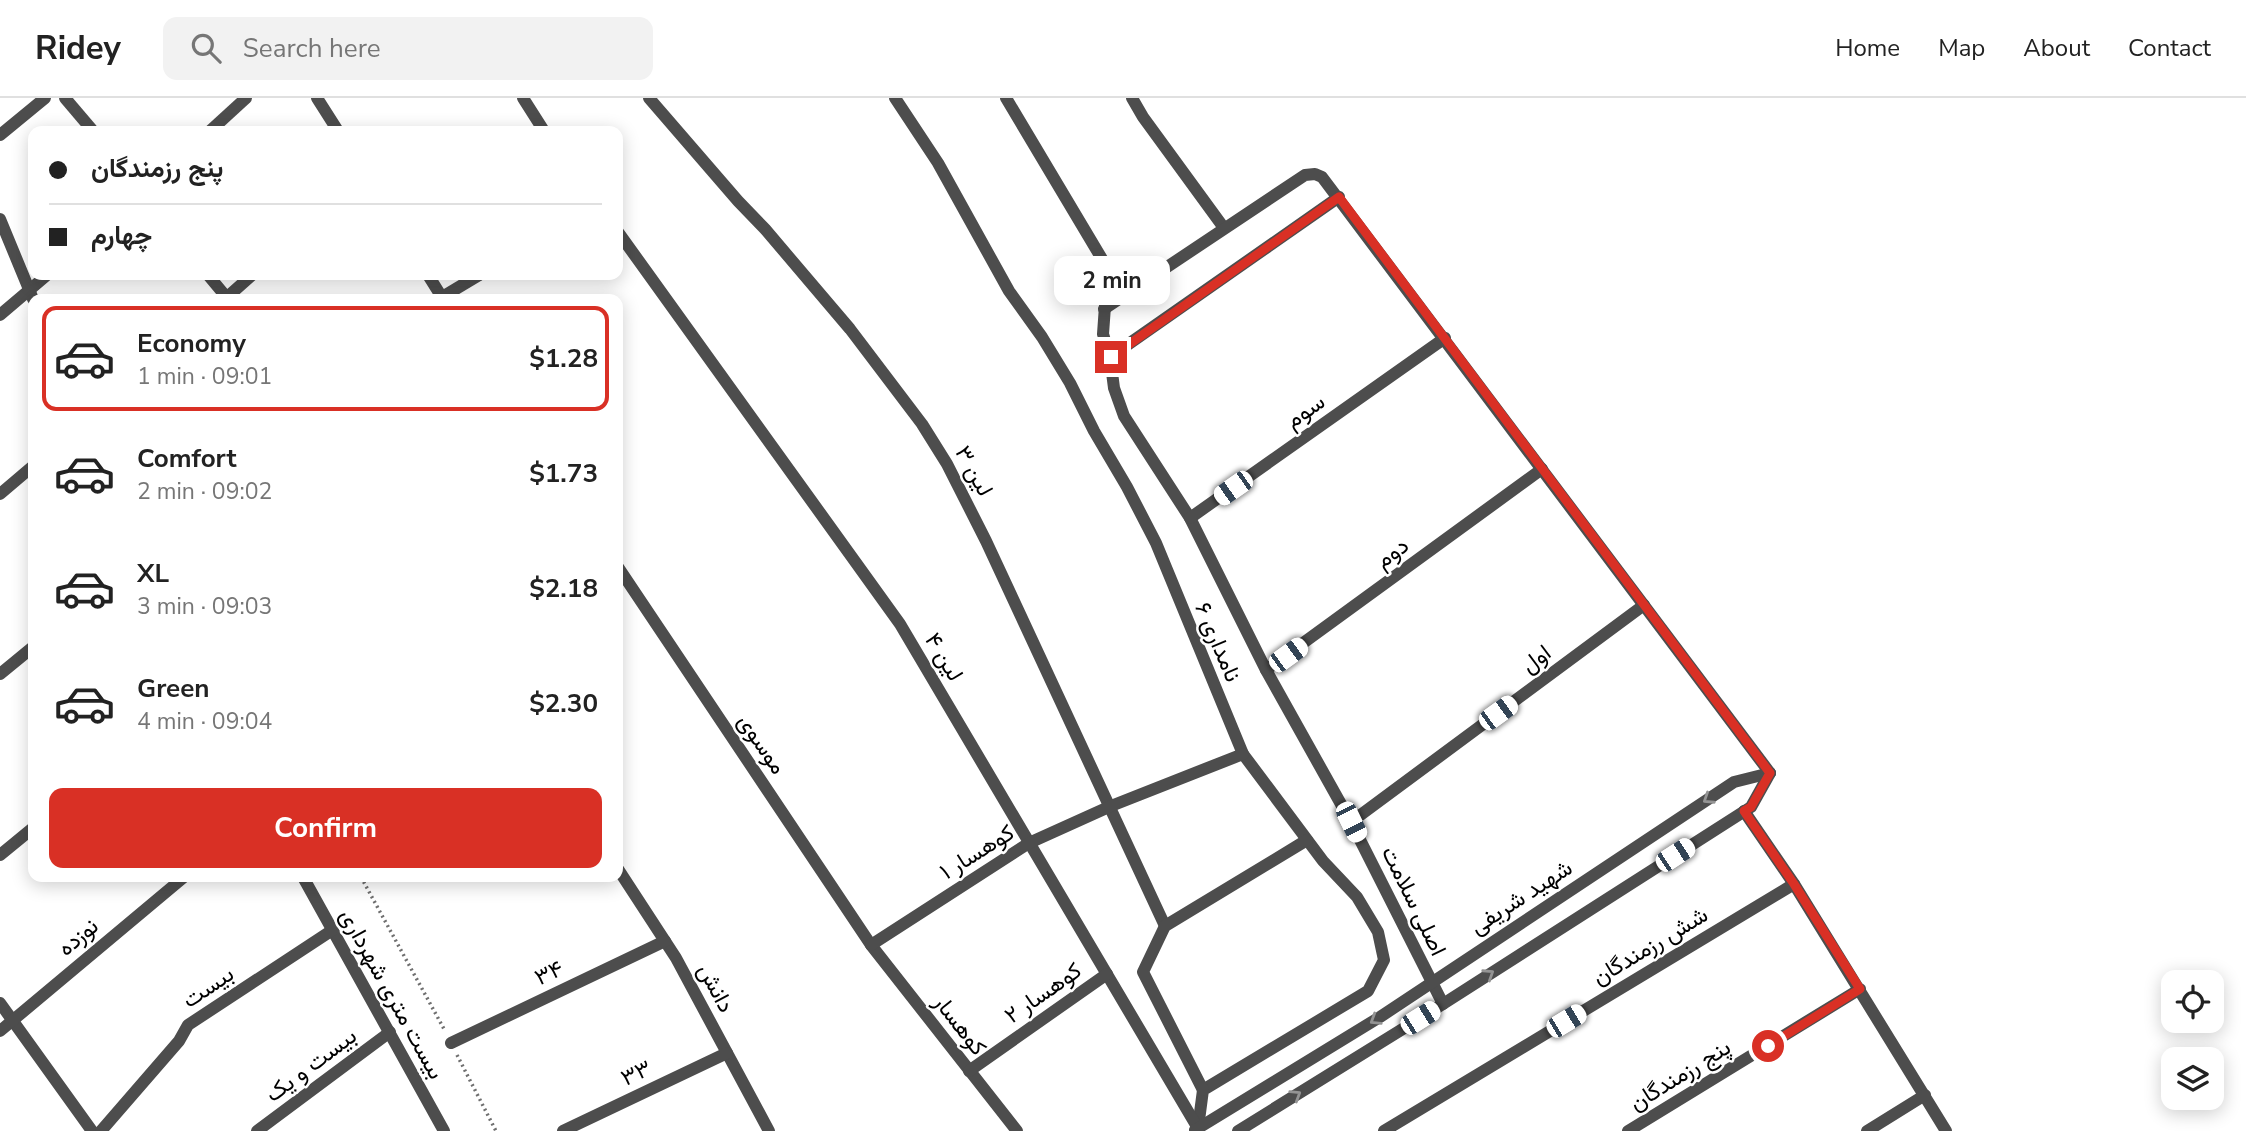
<!DOCTYPE html>
<html lang="en">
<head>
<meta charset="utf-8">
<style>
  body { margin:0; font-family:"Nunito Sans",Vazirmatn,sans-serif; background:#f2f2f2; color:#222; height:100vh; display:flex; flex-direction:column; font-size:26px; white-space:nowrap }
  * { box-sizing:border-box; margin:0 }
  p { font-size:23px; color:#767676 }
  .icon { flex:none; width:38px; height:38px; fill:none; stroke:currentColor; stroke-width:2; stroke-linecap:round; stroke-linejoin:round }
  .map { position:relative; flex:1; overflow:hidden }
  .panel { position:absolute; left:28px; top:196px; width:595px; height:588px; display:flex; flex-direction:column; background:#fff; border-radius:14px; box-shadow:0 4px 18px #0003 }
  .panel>* { flex:none }
  .top-card { position:absolute; left:28px; top:28px; width:595px; height:154px; border-radius:14px; box-shadow:0 4px 18px #0003; display:grid; align-content:center; height:154px; padding:0 21px; background:#fff }
  .tools { position:absolute; left:2161px; top:872px; display:grid; gap:14px }
  .tools a { display:grid; place-items:center; width:63px; height:63px; border-radius:14px; background:#fff; box-shadow:0 4px 18px #0003; font-size:35px }
  .end { position:absolute; width:32px; height:32px; margin:-16px; border:9px solid #d93025; background:#fff; box-shadow:0 0 0 4px #fff }
  .from { border-radius:50% }
  .bubble { position:absolute; height:49px; border-radius:14px; background:#fff; box-shadow:0 4px 18px #0003; font-size:23px; font-weight:700; line-height:49px; text-align:center }
  .car { position:absolute; width:21px; height:42px; margin:-21px -10px; border-radius:9px; box-shadow:0 0 5px 2px #0007; background:linear-gradient(#fff 24%,#345 0 40%,#fff 0 76%,#345 0 86%,#fff 0) }
  .top-card b { display:flex; align-items:center; gap:24px; height:66px; font-size:26px }
  .top-card b+b { border-top:2px solid #e0e0e0 }
  .top-card i { width:18px; height:18px; background:#222 }
  ul { padding:12px 0 0; list-style:none }
  li { display:flex; align-items:center; gap:21px; height:105px; margin:0 14px 10px; padding:0 7px; border:4px solid transparent; border-radius:14px }
  li div { flex:1 }
  li b { display:block; font-size:26px }
  li em { font-style:normal; font-weight:700 }
  li.on { border-color:#d93025 }
  li>.icon { width:63px; height:63px; stroke-width:1.5 }
  .button { display:flex; gap:14px; margin-top:auto; padding:14px 21px }
  .button a { flex:1; height:80px; border-radius:14px; background:#d93025; color:#fff; font-size:28px; font-weight:700; line-height:80px; text-align:center }
  header { display:flex; align-items:center; gap:42px; box-sizing:border-box; height:98px; padding:0 35px; background:#fff; border-bottom:2px solid #e0e0e0 }
  header strong { font-size:33px }
  nav { display:flex; gap:38px; margin-inline-start:auto; font-size:24px }
  .search { width:490px; height:63px; background:#f2f2f2; display:flex; align-items:center; gap:18px; box-sizing:border-box; padding:0 24px; border-radius:14px; color:#767676; font-size:26px }
  .map>svg:first-child { display:block }
  .lines { fill:none; stroke-linecap:round; stroke-linejoin:round }
  .path { stroke:#6f6f6f; stroke-width:3.5; stroke-dasharray:2 3.5; stroke-linecap:butt }
  .minor { stroke:#4d4d4d; stroke-width:12 }
  .oneway { stroke:#949494 }
  .route { stroke:#d93025; stroke-width:9 }
  .labels { text-anchor:middle; dominant-baseline:central; stroke-width:5; stroke-linejoin:round; paint-order:stroke }
  .street-label { font-size:23px; fill:#000; stroke:#fff }
</style>
</head>
<body>
<header>
<strong>Ridey</strong>
<div class="search"><svg class="icon" aria-label="search" viewBox="0 0 24 24"><circle cx="10" cy="10" r="6"/><path d="M15 15l6 6"/></svg>Search here</div>
<nav><a>Home</a><a>Map</a><a>About</a><a>Contact</a></nav>
</header>
<div class="map">
<svg width="2246" height="1033" viewBox="0 0 2246 1033">
  <rect width="100%" height="100%" fill="#fff"/>
  <g class="lines">
    <g class="path">
      <polyline points="361,779 444,931"/>
      <polyline points="457,957 496,1033"/>
    </g>
    <g class="minor">
      <polyline points="65,0 93,33"/>
      <polyline points="317,0 338,33"/>
      <polyline points="523,0 544,33"/>
      <polyline points="649,0 738,103 765,131 850,231 922,326 947,366 986,443 1165,828"/>
      <polyline points="895,0 938,65 1009,193 1042,239 1070,285 1094,333 1127,389 1156,445 1243,656 1323,763 1357,799 1378,834 1384,862 1368,893 1203,992 1198,1030"/>
      <polyline points="1006,0 1105,166 1107,180 1103,236 1110,259 1114,290 1124,318 1190,420 1266,572 1351,724 1443,906"/>
      <polyline points="1132,0 1143,19 1224,130"/>
      <polyline points="210,33 246,0"/>
      <polyline points="0,37 45,0"/>
      <polyline points="0,121 33,201"/>
      <polyline points="618,134 900,526 1199,1032"/>
      <polyline points="208,177 228,201"/>
      <polyline points="428,177 443,201"/>
      <polyline points="225,201 252,177"/>
      <polyline points="439,201 479,177"/>
      <polyline points="1104,211 1305,77 1315,76 1322,79 1770,675"/>
      <polyline points="0,217 47,177"/>
      <polyline points="1110,259 1339,99"/>
      <polyline points="0,396 33,368"/>
      <polyline points="1190,420 1445,240"/>
      <polyline points="618,469 871,847 1017,1033"/>
      <polyline points="1266,572 1542,371"/>
      <polyline points="0,576 33,549"/>
      <polyline points="1744,713 1794,786 1946,1033"/>
      <polyline points="1351,724 1644,507"/>
      <polyline points="0,757 33,730"/>
      <polyline points="618,771 676,860 769,1033"/>
      <polyline points="303,779 444,1033"/>
      <polyline points="871,847 1029,745 1111,708 1243,656"/>
      <polyline points="0,905 92,1033"/>
      <polyline points="0,933 184,779"/>
      <polyline points="451,945 665,843"/>
      <polyline points="969,973 1107,876"/>
      <polyline points="1203,992 1143,874 1165,828 1307,742"/>
      <polyline points="1195,1032 1380,919 1734,684 1770,675"/>
      <polyline points="101,1033 179,943 188,927 331,833"/>
      <polyline points="257,1033 390,934"/>
      <polyline points="563,1033 727,955"/>
      <polyline points="1238,1033 1443,906 1751,709 1770,675"/>
      <polyline points="1384,1033 1794,786"/>
      <polyline points="1628,1033 1860,891"/>
      <polyline points="1867,1033 1925,997"/>
    </g>
  </g>
  <defs><path id="oneway-chevron" d="M-2-3.5L2.5 0L-2 3.5" fill="none" stroke-width="1.6" stroke-linecap="round" stroke-linejoin="round" transform="scale(1.75)"/></defs>
  <g class="oneway">
    <use href="#oneway-chevron" transform="translate(1708 701) rotate(147)"/>
    <use href="#oneway-chevron" transform="translate(1489 876) rotate(-33)"/>
    <use href="#oneway-chevron" transform="translate(1375 922) rotate(148)"/>
    <use href="#oneway-chevron" transform="translate(1296 997) rotate(-32)"/>
  </g>
  <g class="lines">
    <polyline class="route" points="1111,259 1339,99 1770,675 1751,709 1744,713 1794,786 1860,891 1768,948"/>
  </g>
  <g class="labels">
    <g class="street-label">
      <text transform="translate(1305 313) rotate(-35)">سوم</text>
      <text transform="translate(974 373) rotate(61)">لین ۳</text>
      <text transform="translate(1392 455) rotate(-36)">دوم</text>
      <text transform="translate(1218 544) rotate(67)">نامداری ۶</text>
      <text transform="translate(944 559) rotate(59)">لین ۴</text>
      <text transform="translate(1536 561) rotate(-37)">اول</text>
      <text transform="translate(762 646) rotate(56)">موسوی</text>
      <text transform="translate(977 754) rotate(-32)">کوهسار ۱</text>
      <text transform="translate(1521 799) rotate(-33)">شهید شریفی</text>
      <text transform="translate(1414 803) rotate(64)">اصلی سلامت</text>
      <text transform="translate(78 839) rotate(-40)">نوزده</text>
      <text transform="translate(1650 848) rotate(-31)">شش رزمندگان</text>
      <text transform="translate(549 875) rotate(-25)">۳۴</text>
      <text transform="translate(208 889) rotate(-34)">بیست</text>
      <text transform="translate(716 890) rotate(62)">دانش</text>
      <text transform="translate(1043 895) rotate(-35)">کوهسار ۲</text>
      <text transform="translate(392 896) rotate(61)">بیست متری شهرداری</text>
      <text transform="translate(960 927) rotate(52)">کوهسار</text>
      <text transform="translate(311 967) rotate(-37)">بیست و یک</text>
      <text transform="translate(636 975) rotate(-25)">۳۳</text>
      <text transform="translate(1680 977) rotate(-32)">پنج رزمندگان</text>
    </g>
  </g>
</svg>
<div class="tools">
<a><svg class="icon" aria-label="locate" viewBox="0 0 24 24"><circle cx="12" cy="12" r="6"/><path d="M12 2v4M12 18v4M2 12h4M18 12h4"/></svg></a>
<a><svg class="icon" aria-label="layers" viewBox="0 0 24 24"><path d="M12 4l9 5-9 5-9-5zM3 14l9 5 9-5"/></svg></a>
</div>
<i class="end from" style="left:1768px;top:948px"></i>
<i class="end" style="left:1111px;top:259px"></i>
<div class="bubble" style="left:1054px;top:158px;width:116px">2 min</div>
<i class="car" style="left:1233px;top:390px;rotate:235deg"></i>
<i class="car" style="left:1288px;top:557px;rotate:54deg"></i>
<i class="car" style="left:1498px;top:615px;rotate:54deg"></i>
<i class="car" style="left:1351px;top:724px;rotate:154deg"></i>
<i class="car" style="left:1675px;top:757px;rotate:57deg"></i>
<i class="car" style="left:1420px;top:920px;rotate:58deg"></i>
<i class="car" style="left:1566px;top:923px;rotate:59deg"></i>
<div class="top-card">
<b><i class="from"></i>پنج رزمندگان</b>
<b><i></i>چهارم</b>
</div>
<section class="panel">
<ul>
<li class="on"><svg class="icon" aria-label="car" viewBox="0 0 24 24"><path d="M5 17H2v-5l4-1 3-4h7l3 4 3 1v5h-3M9 17h6M6 11h13"/><circle cx="7" cy="17" r="2"/><circle cx="17" cy="17" r="2"/></svg><div><b>Economy</b><p>1 min · 09:01</p></div><em>$1.28</em></li>
<li><svg class="icon" aria-label="car" viewBox="0 0 24 24"><path d="M5 17H2v-5l4-1 3-4h7l3 4 3 1v5h-3M9 17h6M6 11h13"/><circle cx="7" cy="17" r="2"/><circle cx="17" cy="17" r="2"/></svg><div><b>Comfort</b><p>2 min · 09:02</p></div><em>$1.73</em></li>
<li><svg class="icon" aria-label="car" viewBox="0 0 24 24"><path d="M5 17H2v-5l4-1 3-4h7l3 4 3 1v5h-3M9 17h6M6 11h13"/><circle cx="7" cy="17" r="2"/><circle cx="17" cy="17" r="2"/></svg><div><b>XL</b><p>3 min · 09:03</p></div><em>$2.18</em></li>
<li><svg class="icon" aria-label="car" viewBox="0 0 24 24"><path d="M5 17H2v-5l4-1 3-4h7l3 4 3 1v5h-3M9 17h6M6 11h13"/><circle cx="7" cy="17" r="2"/><circle cx="17" cy="17" r="2"/></svg><div><b>Green</b><p>4 min · 09:04</p></div><em>$2.30</em></li>
</ul>
<div class="button"><a>Confirm</a></div>
</section>
</div>
</body>
</html>
